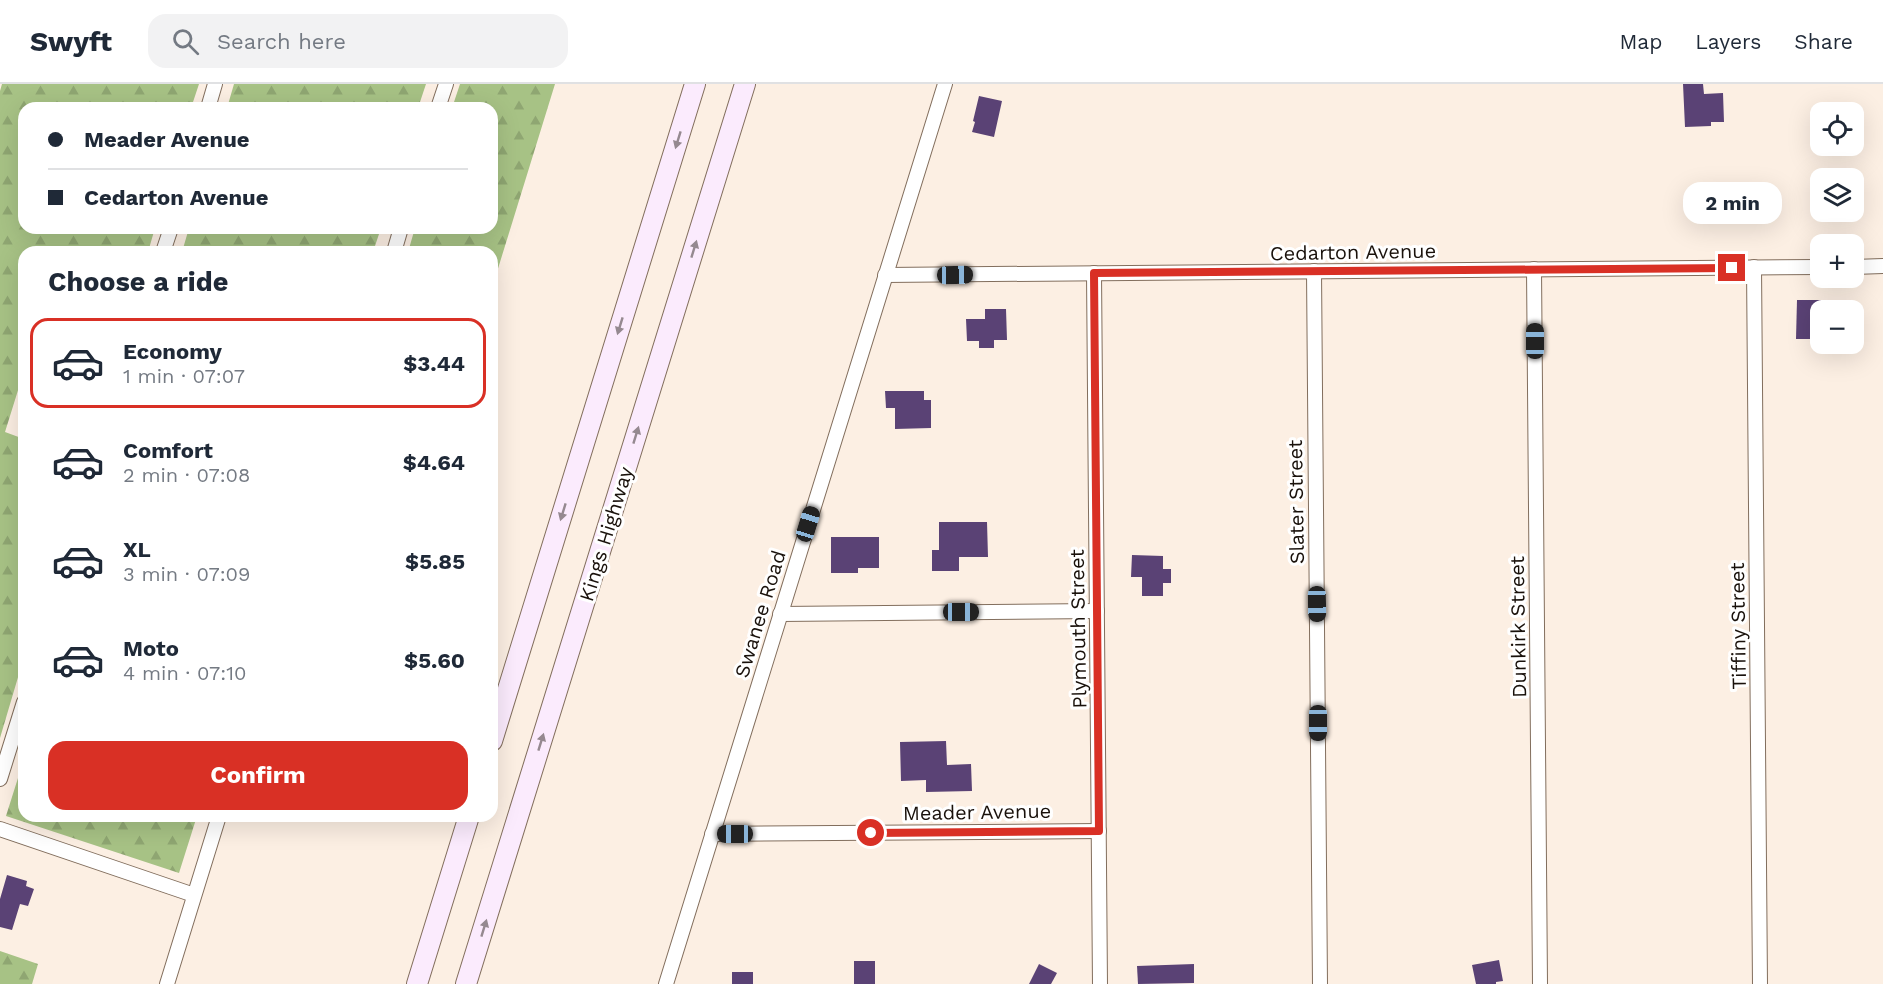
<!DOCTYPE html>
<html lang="en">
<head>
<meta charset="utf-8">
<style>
  body { margin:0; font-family:"Work Sans",sans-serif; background:#f2f2f3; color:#1f2937; height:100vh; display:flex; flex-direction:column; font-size:22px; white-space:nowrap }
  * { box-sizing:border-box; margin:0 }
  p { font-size:20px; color:#747a83 }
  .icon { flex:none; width:33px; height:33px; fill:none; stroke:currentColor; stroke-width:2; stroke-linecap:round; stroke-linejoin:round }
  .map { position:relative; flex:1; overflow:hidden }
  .side { position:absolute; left:18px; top:162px; width:480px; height:576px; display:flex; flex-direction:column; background:#fff; border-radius:18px; box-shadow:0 6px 24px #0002 }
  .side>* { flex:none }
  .banner { position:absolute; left:18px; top:18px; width:480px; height:132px; border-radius:18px; box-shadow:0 6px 24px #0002; display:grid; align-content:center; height:132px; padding:0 30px; background:#fff }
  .fabs { position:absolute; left:1810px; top:18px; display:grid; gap:12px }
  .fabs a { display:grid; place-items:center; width:54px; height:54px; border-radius:12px; background:#fff; box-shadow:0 6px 24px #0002; font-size:30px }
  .end { position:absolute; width:27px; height:27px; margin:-14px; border:8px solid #d93025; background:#fff; box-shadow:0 0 0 3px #fff }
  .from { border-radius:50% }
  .bubble { position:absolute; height:42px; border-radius:18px; background:#fff; box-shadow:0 6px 24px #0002; font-size:20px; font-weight:700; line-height:42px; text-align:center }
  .car { position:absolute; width:18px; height:36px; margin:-18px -9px; border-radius:8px; box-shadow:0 0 4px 2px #0007; background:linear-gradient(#222 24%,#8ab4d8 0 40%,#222 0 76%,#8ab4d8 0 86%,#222 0) }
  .banner b { display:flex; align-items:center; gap:21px; height:57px; font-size:22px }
  .banner b+b { border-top:2px solid #e0e1e3 }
  .banner i { width:15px; height:15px; background:#1f2937 }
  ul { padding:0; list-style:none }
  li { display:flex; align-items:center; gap:18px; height:90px; margin:0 12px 9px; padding:0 18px; border:3px solid transparent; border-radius:18px }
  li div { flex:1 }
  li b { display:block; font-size:22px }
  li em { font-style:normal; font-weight:700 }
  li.active { border-color:#d93025 }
  li>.icon { width:54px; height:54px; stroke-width:1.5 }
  h2 { padding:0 30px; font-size:27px; line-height:72px }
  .cta { display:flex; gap:12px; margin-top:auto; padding:12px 30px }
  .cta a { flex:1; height:69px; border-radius:18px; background:#d93025; color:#fff; font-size:24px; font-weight:700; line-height:69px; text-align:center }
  header { display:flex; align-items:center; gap:36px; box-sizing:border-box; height:84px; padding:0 30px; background:#fff; border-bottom:2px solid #e0e1e3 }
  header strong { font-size:28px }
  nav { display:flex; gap:33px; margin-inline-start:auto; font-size:21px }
  .search { width:420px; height:54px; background:#f2f2f3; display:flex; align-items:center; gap:15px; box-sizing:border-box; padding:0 21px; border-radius:18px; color:#747a83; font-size:22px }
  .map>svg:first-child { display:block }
  .forest { fill:url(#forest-firs) }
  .building { fill:#5a4275 }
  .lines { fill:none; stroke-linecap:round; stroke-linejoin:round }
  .minor-casing { stroke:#826e5d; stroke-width:16 }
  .secondary-casing { stroke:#826e5d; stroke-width:22 }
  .minor { stroke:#fff; stroke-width:14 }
  .secondary { stroke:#fbebfd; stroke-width:20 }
  .oneway { fill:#958990 }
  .route { stroke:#d93025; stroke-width:8 }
  .labels { text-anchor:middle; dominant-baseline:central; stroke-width:6; stroke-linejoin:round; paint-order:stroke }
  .street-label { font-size:20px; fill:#19110b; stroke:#fff }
</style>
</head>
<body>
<header>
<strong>Swyft</strong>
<div class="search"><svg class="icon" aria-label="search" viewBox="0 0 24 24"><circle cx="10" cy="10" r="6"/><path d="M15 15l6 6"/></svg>Search here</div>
<nav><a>Map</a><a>Layers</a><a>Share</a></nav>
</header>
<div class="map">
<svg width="1883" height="900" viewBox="0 0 1883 900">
  <defs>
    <pattern id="forest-firs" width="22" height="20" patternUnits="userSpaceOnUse" patternTransform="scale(1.5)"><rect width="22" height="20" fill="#a7c285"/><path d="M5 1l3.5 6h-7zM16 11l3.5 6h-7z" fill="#8fa672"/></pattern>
  </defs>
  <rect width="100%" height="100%" fill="#fcefe3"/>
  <g class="forest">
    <polygon points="2,0 199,0 191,24 24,24 24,144 155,144 148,168 24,168 24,287 5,348 24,355 24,573 0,654 0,7"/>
    <polygon points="234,0 426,0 418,24 227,24"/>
    <polygon points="460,0 555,0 492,204 492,168 408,168 415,144 492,144 492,24 452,24"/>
    <polygon points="189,144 381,144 373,168 182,168"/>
    <polygon points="24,675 24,732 197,732 179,789 6,732"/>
    <polygon points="0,867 38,880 32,900 0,900"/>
  </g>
  <g class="building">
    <polygon points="1683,0 1703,0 1704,10 1723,9 1724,38 1711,38 1711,42 1685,43"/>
    <polygon points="979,12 1002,17 994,53 972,48 975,38 973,37"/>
    <polygon points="1797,216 1821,216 1821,255 1796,255"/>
    <polygon points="985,225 1006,225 1007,256 994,256 994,264 979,264 979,257 967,257 966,235 985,235"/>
    <polygon points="885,307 924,307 924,316 931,316 931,344 895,345 895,324 886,324"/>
    <polygon points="939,438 987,438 988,473 959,473 959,487 932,487 932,466 939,466"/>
    <polygon points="831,453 879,453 879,484 858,484 858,489 831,489"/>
    <polygon points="1132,471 1163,472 1163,485 1171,485 1171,499 1163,499 1163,512 1142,512 1142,493 1131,493"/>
    <polygon points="946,657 947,681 971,680 972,707 926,708 926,696 901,697 900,658"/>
    <polygon points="7,791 27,797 26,802 34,805 28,822 20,820 12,846 0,843 0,815"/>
    <polygon points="1499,876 1503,897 1496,898 1496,900 1476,900 1472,881"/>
    <rect x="854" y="877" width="21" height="23"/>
    <polygon points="1039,880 1057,889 1051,900 1029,900"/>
    <polygon points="1194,880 1194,899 1138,900 1137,882"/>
    <rect x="732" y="888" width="21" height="12"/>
  </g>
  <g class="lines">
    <defs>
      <g id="minor">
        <polyline points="208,24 215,0"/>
        <polyline points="438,24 446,0"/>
        <polyline points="163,168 171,144"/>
        <polyline points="394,168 401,144"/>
        <polyline points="1754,183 1760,900"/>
        <polyline points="1854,183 1883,182"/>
        <polyline points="1534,185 1540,900"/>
        <polyline points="1314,187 1320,900"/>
        <polyline points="1094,189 1100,900"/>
        <polyline points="885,191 1821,183"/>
        <polyline points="780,530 1097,527"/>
        <polyline points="0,695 24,618"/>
        <polyline points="0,745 194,811"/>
        <polyline points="712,750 1099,747"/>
        <polyline points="167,900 219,732"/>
        <polyline points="666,900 945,0"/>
      </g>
      <g id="secondary">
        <polyline points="492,657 695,0"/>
        <polyline points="417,900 469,732"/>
        <polyline points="466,900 745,0"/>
      </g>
    </defs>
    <use href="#minor" class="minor-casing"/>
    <use href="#secondary" class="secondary-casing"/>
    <use href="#minor" class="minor"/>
    <use href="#secondary" class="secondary"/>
  </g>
  <defs><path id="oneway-solid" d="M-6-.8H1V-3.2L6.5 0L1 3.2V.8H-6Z" transform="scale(1.5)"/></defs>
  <g class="oneway">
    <use href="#oneway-solid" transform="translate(678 56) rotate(107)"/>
    <use href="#oneway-solid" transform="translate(694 165) rotate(-73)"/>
    <use href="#oneway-solid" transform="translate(620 242) rotate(107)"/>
    <use href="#oneway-solid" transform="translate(636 351) rotate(-73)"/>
    <use href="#oneway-solid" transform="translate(563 428) rotate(107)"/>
    <use href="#oneway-solid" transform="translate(541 658) rotate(-73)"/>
    <use href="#oneway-solid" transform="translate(484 844) rotate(-73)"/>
  </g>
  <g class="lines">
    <polyline class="route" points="871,749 1099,747 1094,189 1732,184"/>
  </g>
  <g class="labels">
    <g class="street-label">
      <text transform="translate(1353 168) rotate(-1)">Cedarton Avenue</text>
      <text transform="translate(1296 418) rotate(-91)">Slater Street</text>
      <text transform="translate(606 450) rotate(-73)">Kings Highway</text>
      <text transform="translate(760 530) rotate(-73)">Swanee Road</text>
      <text transform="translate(1738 542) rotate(-91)">Tiffiny Street</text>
      <text transform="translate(1518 543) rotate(-91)">Dunkirk Street</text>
      <text transform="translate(1078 545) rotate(-91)">Plymouth Street</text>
      <text transform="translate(977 728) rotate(-1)">Meader Avenue</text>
    </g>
  </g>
</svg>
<div class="fabs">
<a><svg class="icon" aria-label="locate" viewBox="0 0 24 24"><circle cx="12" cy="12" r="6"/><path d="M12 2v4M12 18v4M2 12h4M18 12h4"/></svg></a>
<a><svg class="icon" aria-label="layers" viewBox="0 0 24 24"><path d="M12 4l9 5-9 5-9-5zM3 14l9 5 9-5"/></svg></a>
<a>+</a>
<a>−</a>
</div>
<i class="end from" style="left:871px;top:749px"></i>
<i class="end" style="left:1732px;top:184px"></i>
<div class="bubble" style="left:1683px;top:98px;width:99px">2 min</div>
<i class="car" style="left:955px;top:191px;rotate:89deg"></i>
<i class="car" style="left:1535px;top:257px;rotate:0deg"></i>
<i class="car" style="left:808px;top:440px;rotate:17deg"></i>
<i class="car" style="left:1317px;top:520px;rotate:179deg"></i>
<i class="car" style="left:961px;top:528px;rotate:90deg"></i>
<i class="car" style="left:1318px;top:639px;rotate:180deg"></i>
<i class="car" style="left:735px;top:750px;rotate:270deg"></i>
<div class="banner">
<b><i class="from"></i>Meader Avenue</b>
<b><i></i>Cedarton Avenue</b>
</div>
<section class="side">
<h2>Choose a ride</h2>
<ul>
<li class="active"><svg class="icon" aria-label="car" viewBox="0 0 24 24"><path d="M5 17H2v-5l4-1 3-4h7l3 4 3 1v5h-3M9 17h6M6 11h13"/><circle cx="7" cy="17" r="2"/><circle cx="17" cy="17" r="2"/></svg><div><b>Economy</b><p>1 min · 07:07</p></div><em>$3.44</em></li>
<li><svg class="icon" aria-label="car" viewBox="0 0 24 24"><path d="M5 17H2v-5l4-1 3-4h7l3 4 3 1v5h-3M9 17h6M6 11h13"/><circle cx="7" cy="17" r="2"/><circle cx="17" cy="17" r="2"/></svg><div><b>Comfort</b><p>2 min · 07:08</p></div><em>$4.64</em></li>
<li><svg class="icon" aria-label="car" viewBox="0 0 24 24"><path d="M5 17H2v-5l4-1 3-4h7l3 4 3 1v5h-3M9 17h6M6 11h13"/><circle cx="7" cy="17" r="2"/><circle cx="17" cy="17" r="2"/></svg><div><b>XL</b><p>3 min · 07:09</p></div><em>$5.85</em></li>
<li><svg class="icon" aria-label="car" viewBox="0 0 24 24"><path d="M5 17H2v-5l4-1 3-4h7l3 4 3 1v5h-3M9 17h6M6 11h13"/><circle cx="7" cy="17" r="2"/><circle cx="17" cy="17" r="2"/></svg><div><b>Moto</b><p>4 min · 07:10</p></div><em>$5.60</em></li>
</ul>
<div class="cta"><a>Confirm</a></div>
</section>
</div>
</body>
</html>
